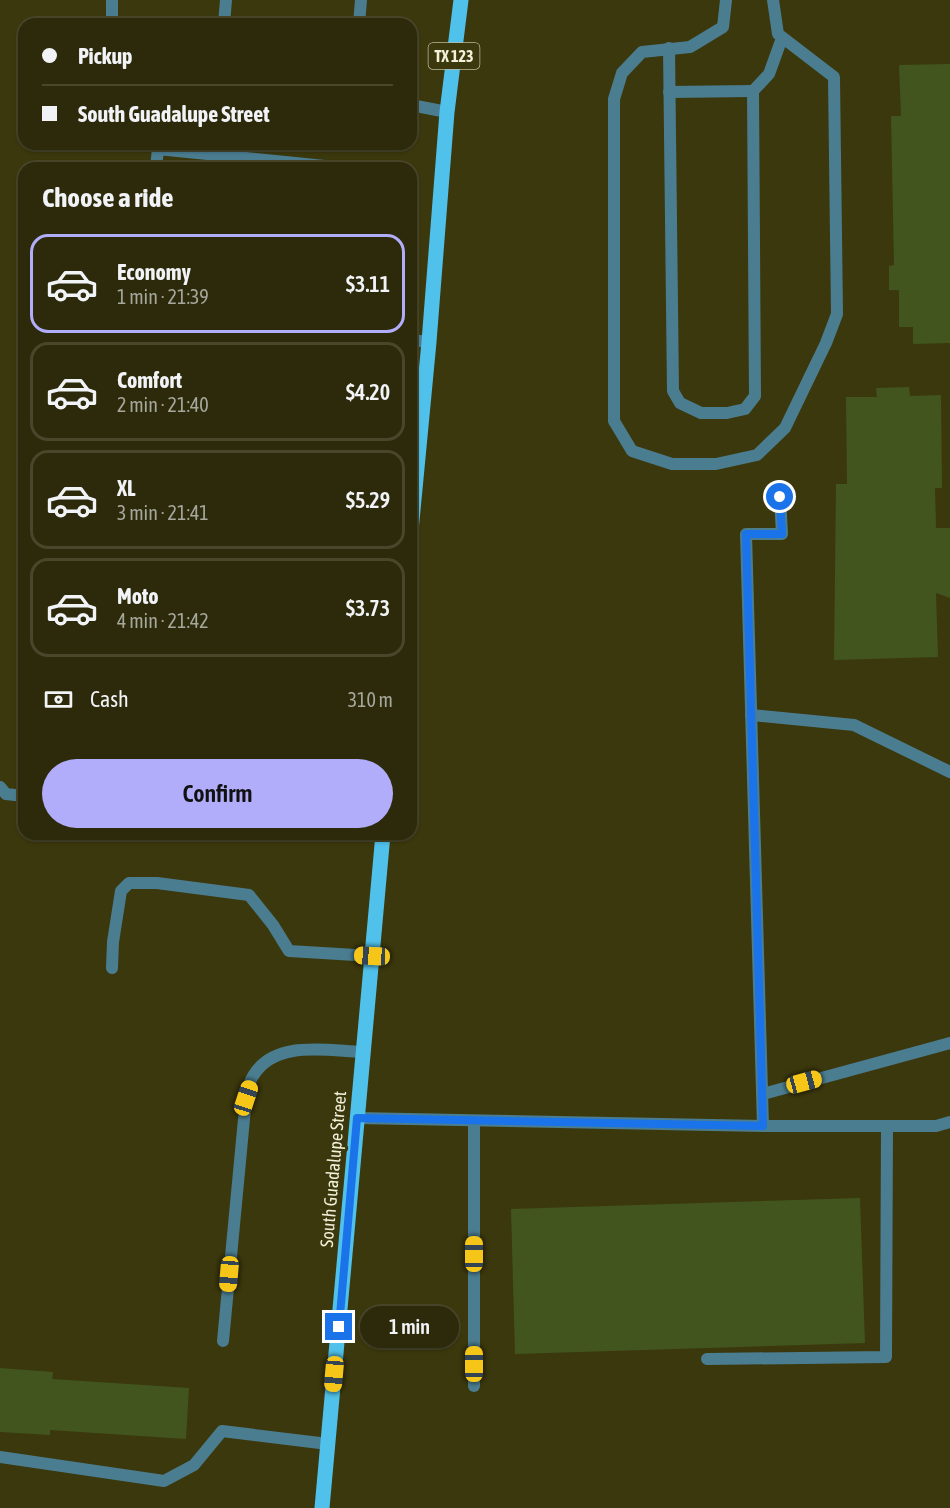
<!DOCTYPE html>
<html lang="en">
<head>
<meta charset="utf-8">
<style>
  body { margin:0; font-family:"Asap Condensed",sans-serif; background:#383618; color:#f1f3f6; height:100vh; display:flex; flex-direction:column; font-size:22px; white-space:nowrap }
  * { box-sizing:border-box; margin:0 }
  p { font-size:20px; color:#a6a79c }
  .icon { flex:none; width:33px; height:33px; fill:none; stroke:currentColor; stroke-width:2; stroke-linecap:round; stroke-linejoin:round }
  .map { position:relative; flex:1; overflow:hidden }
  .details { position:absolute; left:18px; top:162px; width:399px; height:678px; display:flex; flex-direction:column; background:#2c2a0a; border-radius:18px; box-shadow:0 2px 4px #0004,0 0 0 2px #48462b }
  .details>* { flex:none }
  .banner { position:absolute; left:18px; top:18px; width:399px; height:132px; border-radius:18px; box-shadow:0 2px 4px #0004,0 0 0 2px #48462b; display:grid; align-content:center; height:132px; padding:0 24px; background:#2c2a0a }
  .end { position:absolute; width:27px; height:27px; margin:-14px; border:8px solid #1a73e8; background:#fff; box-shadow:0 0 0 3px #fff }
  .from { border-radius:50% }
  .bubble { position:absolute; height:42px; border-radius:21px; background:#2c2a0a; box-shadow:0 2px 4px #0004,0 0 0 2px #48462b; font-size:20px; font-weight:600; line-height:42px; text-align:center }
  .car { position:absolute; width:18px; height:36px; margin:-18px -9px; border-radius:8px; box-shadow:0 0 4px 2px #0007; background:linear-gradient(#f5c518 24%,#345 0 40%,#f5c518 0 76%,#345 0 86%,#f5c518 0) }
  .banner b { display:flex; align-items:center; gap:21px; height:57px; font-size:22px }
  .banner b+b { border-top:2px solid #48462b }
  .banner i { width:15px; height:15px; background:#f1f3f6 }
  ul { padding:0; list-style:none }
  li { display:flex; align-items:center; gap:18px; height:99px; margin:0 12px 9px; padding:0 12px; border:3px solid #48462b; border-radius:18px }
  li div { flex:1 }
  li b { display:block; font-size:22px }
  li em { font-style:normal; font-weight:600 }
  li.active { border-color:#b1adfa }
  li>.icon { width:54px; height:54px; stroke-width:1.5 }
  h2 { padding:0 24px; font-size:27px; line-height:72px }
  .pay { display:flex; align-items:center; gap:15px; height:66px; padding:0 24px; font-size:22px }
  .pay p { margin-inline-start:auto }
  .cta { display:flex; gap:12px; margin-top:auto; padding:12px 24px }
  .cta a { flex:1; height:69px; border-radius:36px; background:#b1adfa; color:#111; font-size:24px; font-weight:600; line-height:69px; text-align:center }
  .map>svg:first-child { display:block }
  .building { fill:#42551f }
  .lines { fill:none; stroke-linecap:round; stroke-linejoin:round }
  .service { stroke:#4b7d91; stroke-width:12 }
  .primary { stroke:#50c1eb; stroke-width:15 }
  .route { stroke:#1a73e8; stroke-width:8 }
  .labels { text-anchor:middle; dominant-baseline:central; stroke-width:6; stroke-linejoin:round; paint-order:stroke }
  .shield { fill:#3b380d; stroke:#bab99c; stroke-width:1.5 }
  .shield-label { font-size:16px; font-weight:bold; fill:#f1f0d9 }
  .street-label { font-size:18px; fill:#f1f0d9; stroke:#3b380d }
</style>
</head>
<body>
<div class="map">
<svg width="950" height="1508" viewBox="0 0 950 1508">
  <rect width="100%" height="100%" fill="#3b380d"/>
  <g class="building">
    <polygon points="950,64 950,343 913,344 913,327 899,327 899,290 889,290 889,266 894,265 891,116 901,116 899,65"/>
    <polygon points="909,387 910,396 941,395 942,488 935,488 936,528 950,528 950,598 936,593 938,657 834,660 836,484 847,484 846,397 877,397 876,388"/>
    <polygon points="860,1198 865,1343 515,1354 511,1209"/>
    <polygon points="0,1368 53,1372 52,1379 189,1388 186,1439 50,1430 50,1435 0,1432"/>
  </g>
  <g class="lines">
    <g class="service">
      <polyline points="726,0 723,27 690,47 642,52 622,73 614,99 614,421 632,451 672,464 716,464 757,455 785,428 826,343 837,314 834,77 778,34 773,0"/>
      <polyline points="112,24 112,0"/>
      <polyline points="224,24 226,0"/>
      <polyline points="359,24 361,0"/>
      <polyline points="669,48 673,391 680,403 701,413 727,413 745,409 755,396 753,91 769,74 782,38"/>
      <polyline points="669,92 753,91"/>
      <polyline points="411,105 447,112"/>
      <polyline points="156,168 158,149 344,168"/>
      <polyline points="411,340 429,342"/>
      <polyline points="751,715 854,725 950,772"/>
      <polyline points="0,787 6,794 24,796"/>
      <polyline points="112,968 113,942 121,891 129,883 157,883 249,895 273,925 289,951 372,956"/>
      <polyline points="763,1094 950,1043"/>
      <polyline points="357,1118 763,1126 936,1126 950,1122"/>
      <polyline points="474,1121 474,1386"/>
      <polyline points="763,1126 746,534 782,534 780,497"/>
      <path d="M223 1341 246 1098C248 1091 249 1082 253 1076 275 1039 328 1051 363 1052"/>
      <polyline points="707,1359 886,1357 887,1126"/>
      <polyline points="0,1457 164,1481 194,1465 222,1431 328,1444"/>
    </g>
    <g class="primary">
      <polyline points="411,531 429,342 447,112 461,0"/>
      <polyline points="322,1508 383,834"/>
    </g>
  </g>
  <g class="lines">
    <polyline class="route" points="339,1327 357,1118 763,1126 746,534 782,534 780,497"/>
  </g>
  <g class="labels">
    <rect class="shield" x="428.5" y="43" width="51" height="26" rx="4.5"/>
    <g class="shield-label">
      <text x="454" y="56">TX 123</text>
    </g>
    <g class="street-label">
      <text transform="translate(333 1169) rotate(-85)">South Guadalupe Street</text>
    </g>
  </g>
</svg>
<i class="end from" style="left:780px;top:497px"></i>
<i class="end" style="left:339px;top:1327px"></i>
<div class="bubble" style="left:360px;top:1306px;width:99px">1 min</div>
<i class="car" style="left:372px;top:956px;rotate:273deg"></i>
<i class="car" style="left:804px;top:1082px;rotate:75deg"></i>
<i class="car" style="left:246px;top:1098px;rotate:18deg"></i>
<i class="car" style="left:474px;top:1254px;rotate:0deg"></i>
<i class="car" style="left:229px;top:1274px;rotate:185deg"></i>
<i class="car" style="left:474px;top:1364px;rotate:0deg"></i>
<i class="car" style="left:334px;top:1374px;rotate:185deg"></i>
<div class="banner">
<b><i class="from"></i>Pickup</b>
<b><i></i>South Guadalupe Street</b>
</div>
<section class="details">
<h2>Choose a ride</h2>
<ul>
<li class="active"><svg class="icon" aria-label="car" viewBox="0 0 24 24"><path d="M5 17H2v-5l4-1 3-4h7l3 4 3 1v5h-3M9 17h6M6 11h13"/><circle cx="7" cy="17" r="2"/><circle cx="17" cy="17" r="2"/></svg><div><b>Economy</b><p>1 min · 21:39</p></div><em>$3.11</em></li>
<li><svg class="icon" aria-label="car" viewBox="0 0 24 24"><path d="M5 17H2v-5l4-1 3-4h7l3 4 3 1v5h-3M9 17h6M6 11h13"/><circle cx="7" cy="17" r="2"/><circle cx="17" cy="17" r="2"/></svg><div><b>Comfort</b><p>2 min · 21:40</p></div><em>$4.20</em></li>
<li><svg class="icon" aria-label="car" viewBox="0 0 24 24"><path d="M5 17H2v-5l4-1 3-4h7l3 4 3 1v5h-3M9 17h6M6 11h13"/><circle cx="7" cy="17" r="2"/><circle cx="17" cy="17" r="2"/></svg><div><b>XL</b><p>3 min · 21:41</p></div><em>$5.29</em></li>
<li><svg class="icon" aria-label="car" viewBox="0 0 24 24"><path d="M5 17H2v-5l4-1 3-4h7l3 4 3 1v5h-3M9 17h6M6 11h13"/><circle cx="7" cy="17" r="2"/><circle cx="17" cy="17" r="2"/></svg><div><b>Moto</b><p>4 min · 21:42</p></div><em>$3.73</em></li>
</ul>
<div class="pay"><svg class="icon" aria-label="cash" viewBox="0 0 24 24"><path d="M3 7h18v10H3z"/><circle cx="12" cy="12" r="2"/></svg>Cash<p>310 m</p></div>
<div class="cta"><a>Confirm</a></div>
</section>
</div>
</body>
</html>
